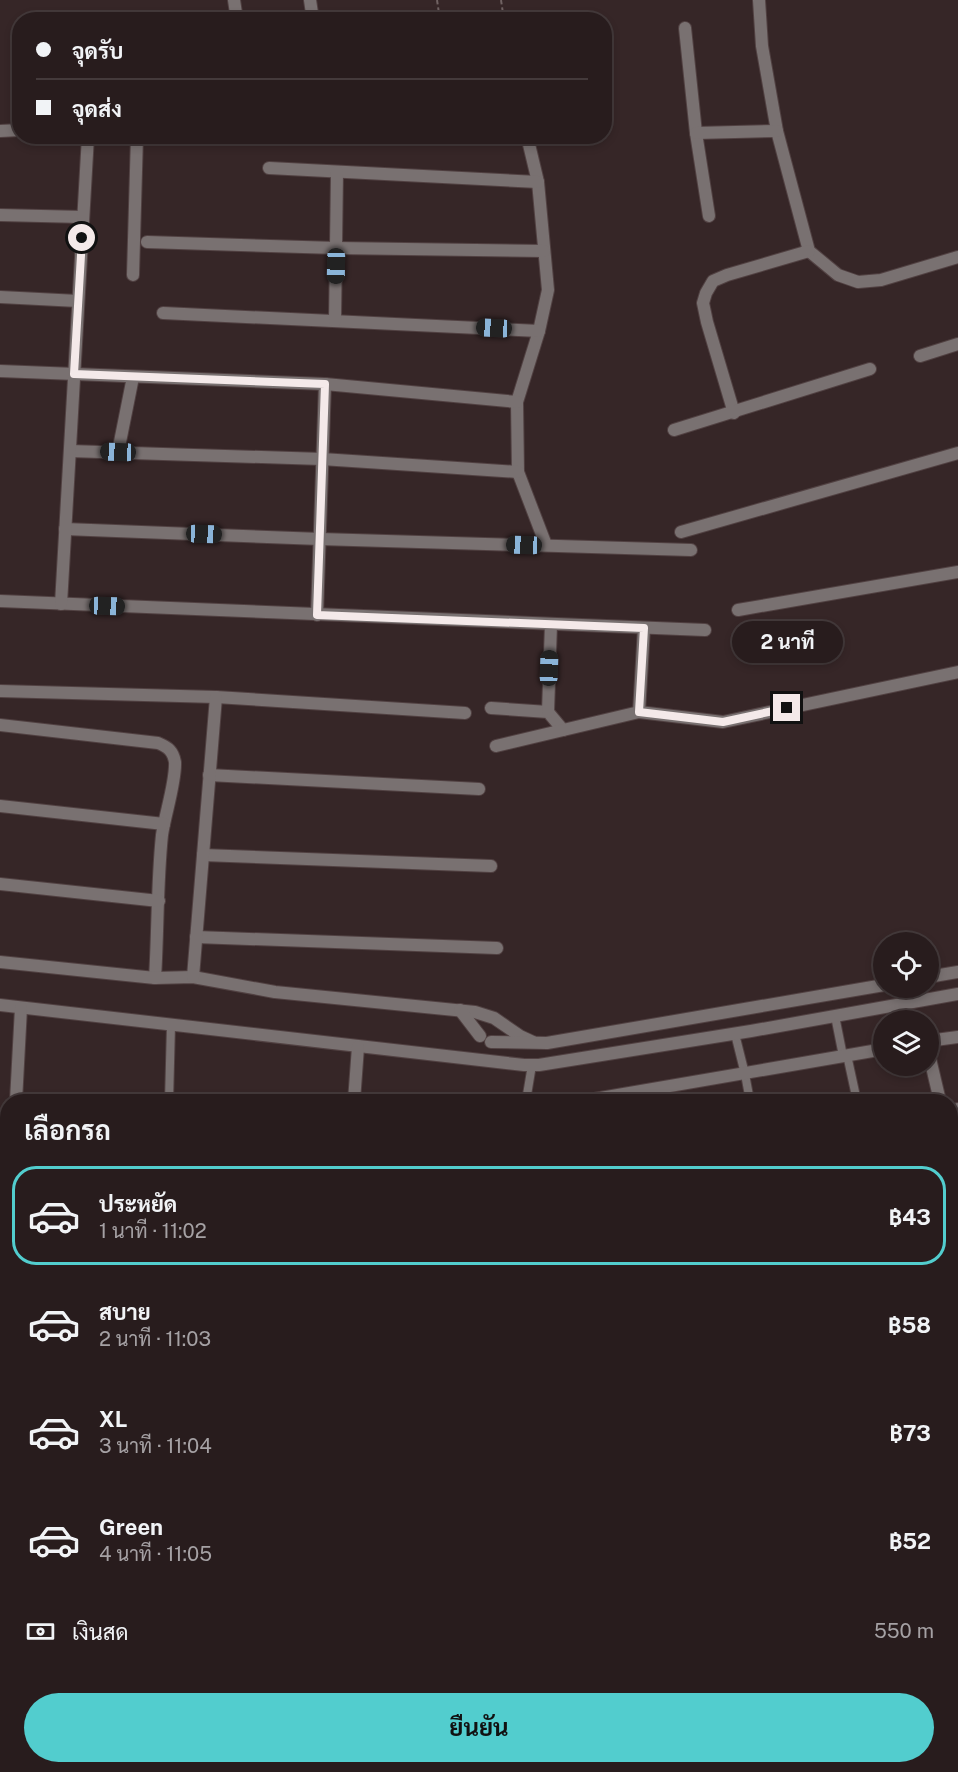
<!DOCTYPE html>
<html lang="th">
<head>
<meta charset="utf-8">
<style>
  body { margin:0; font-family:"Public Sans",Sarabun,sans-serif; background:#34292a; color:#f1f3f6; height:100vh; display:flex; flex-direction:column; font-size:22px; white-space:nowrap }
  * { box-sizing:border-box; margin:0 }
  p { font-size:20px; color:#a5a1a4 }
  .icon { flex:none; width:33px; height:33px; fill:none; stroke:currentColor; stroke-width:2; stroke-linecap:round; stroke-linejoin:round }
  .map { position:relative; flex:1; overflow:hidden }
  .sheet { position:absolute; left:0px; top:1094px; width:958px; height:680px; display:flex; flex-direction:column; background:#281c1d; border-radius:24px 24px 0 0; box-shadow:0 3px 9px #0003,0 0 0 2px #443a3b }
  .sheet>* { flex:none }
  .top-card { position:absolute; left:12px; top:12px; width:600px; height:132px; border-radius:24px; box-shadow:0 3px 9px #0003,0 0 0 2px #443a3b; display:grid; align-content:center; height:132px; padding:0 24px; background:#281c1d }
  .buttons { position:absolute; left:873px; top:932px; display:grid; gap:12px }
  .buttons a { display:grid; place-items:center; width:66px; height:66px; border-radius:50%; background:#281c1d; box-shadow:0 3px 9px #0003,0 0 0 2px #443a3b; font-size:30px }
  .end { position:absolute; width:27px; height:27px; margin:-14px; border:8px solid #f4e9e9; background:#111; box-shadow:0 0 0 3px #111 }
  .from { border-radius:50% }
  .bubble { position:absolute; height:42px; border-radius:21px; background:#281c1d; box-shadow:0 3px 9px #0003,0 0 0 2px #443a3b; font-size:20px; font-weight:700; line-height:42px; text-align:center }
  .car { position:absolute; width:18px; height:36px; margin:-18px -9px; border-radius:8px; box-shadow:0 0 4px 2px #0007; background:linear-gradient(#222 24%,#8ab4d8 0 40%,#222 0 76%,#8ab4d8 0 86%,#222 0) }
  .top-card b { display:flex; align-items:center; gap:21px; height:57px; font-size:22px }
  .top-card b+b { border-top:2px solid #443a3b }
  .top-card i { width:15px; height:15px; background:#f1f3f6 }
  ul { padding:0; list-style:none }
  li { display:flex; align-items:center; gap:18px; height:99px; margin:0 12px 9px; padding:0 12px; border:3px solid transparent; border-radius:24px }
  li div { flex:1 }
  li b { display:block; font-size:22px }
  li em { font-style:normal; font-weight:700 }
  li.selected { border-color:#52cdce }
  li>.icon { width:54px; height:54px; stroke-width:1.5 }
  h2 { padding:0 24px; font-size:27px; line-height:72px }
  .pay { display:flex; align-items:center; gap:15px; height:66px; padding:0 24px; font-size:22px }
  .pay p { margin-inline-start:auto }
  .action { display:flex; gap:12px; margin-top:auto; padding:12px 24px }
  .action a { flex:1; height:69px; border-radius:36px; background:#52cdce; color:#111; font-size:24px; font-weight:700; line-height:69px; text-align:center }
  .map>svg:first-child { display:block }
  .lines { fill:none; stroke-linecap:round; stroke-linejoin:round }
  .river { stroke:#9d585d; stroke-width:26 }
  .lane-casing { stroke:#514142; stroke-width:10 }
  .street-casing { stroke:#514142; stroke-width:14 }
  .path { stroke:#716363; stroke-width:2; stroke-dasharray:4.5 3; stroke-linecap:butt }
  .lane { stroke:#797171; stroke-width:8 }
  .street { stroke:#797171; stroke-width:12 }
  .route { stroke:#f4e9e9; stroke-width:8 }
</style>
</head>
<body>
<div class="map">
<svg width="958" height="1772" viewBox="0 0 958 1772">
  <rect width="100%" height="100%" fill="#362627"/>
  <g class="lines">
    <g class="river">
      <polyline points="0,1358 8,1364"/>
      <polyline points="341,1766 344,1772"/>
    </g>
    <defs>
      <g id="lane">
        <polyline points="835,1016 843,1056"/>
        <polyline points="735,1034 745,1074 750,1101"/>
        <polyline points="847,1055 857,1101"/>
        <polyline points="169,1101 171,1025"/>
        <polyline points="526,1101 532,1065"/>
        <polyline points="0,1409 8,1412"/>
        <polyline points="951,1465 958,1464"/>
        <polyline points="951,1537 958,1540"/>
        <polyline points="0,1558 8,1562"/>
        <polyline points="951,1619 958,1619"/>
        <polyline points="0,1653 8,1657"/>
        <polyline points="951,1664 958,1663"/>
        <polyline points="0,1696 8,1681"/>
        <polyline points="951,1757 958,1757"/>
        <polyline points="795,1772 802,1767 809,1766"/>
      </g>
      <g id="street">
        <polyline points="234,0 237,20"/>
        <polyline points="310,0 313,20"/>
        <polyline points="759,0 762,46 777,131 809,251 838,275 858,282 881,280 958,257"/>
        <polyline points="685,28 696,133 709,216"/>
        <polyline points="0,131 20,130"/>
        <polyline points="696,133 777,131"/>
        <polyline points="527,136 538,182 548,290 539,331 517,402 518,472 546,545"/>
        <polyline points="269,168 538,182"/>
        <polyline points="0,215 83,217"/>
        <polyline points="147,242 336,248 544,251"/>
        <polyline points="133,275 137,136"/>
        <polyline points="0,297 78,301"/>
        <polyline points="163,313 539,331"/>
        <polyline points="335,321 337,172"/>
        <polyline points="920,356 958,344"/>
        <polyline points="0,371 325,384 317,615"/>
        <polyline points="325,384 517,402"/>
        <polyline points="734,413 707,322 703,303 706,293 713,281 727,275 809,251"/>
        <polyline points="674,430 870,369"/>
        <polyline points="70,451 322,459 518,472"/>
        <polyline points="118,452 133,377"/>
        <polyline points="65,529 320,539 691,550"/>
        <polyline points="681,532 958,453"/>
        <polyline points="0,601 705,630"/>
        <polyline points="61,604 88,136"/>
        <polyline points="738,610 958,572"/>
        <polyline points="0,691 216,697 465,713"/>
        <polyline points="491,708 548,712 563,730"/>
        <polyline points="548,712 551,624"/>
        <polyline points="639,712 644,628"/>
        <path d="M0 725 158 743C168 747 173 751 175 762 176 782 165 814 162 835 157 883 158 931 155 978"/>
        <polyline points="496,746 639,712 723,722 958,672"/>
        <polyline points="209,775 479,789"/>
        <polyline points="0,806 164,824"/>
        <polyline points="203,855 491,866"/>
        <polyline points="0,884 159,901"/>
        <polyline points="196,937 497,948"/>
        <polyline points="0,962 155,978 193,977 275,992 475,1012 494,1018 520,1036 533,1042"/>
        <polyline points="193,977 216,697"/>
        <polyline points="928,977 958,972"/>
        <polyline points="0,1005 524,1065 539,1065 751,1031 958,994"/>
        <polyline points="460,1010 480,1036"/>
        <polyline points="928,1041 958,1037"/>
        <polyline points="491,1042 547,1043 884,985"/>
        <polyline points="928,1050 940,1101"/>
        <polyline points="16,1101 21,1008"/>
        <polyline points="354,1101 358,1047"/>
        <polyline points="583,1101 884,1049"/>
        <polyline points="951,1111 958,1109"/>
        <polyline points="951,1155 958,1189 951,1190"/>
        <polyline points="951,1276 958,1275"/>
        <polyline points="3,1321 8,1242"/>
      </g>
    </defs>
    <use href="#lane" class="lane-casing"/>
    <use href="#street" class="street-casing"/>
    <g class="path">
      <polyline points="437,0 440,20"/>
      <polyline points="501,0 504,20"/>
      <polyline points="951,1735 958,1735"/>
      <polyline points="464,1771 514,1766"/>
    </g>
    <use href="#lane" class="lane"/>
    <use href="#street" class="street"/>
  </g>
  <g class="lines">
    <polyline class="route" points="82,238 74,374 325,384 317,615 644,628 639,712 723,722 787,708"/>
  </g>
</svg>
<div class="buttons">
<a><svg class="icon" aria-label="locate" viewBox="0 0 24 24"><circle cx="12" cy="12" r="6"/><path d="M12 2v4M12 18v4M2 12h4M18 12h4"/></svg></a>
<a><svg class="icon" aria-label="layers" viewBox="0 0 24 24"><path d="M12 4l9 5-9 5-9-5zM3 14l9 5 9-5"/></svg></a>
</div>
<i class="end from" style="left:82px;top:238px"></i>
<i class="end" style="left:787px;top:708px"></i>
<div class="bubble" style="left:732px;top:621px;width:111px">2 นาที</div>
<i class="car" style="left:336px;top:266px;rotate:181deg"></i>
<i class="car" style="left:494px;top:328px;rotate:273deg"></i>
<i class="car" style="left:118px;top:452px;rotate:272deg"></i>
<i class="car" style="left:204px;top:534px;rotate:92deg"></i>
<i class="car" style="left:524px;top:545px;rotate:272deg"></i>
<i class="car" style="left:107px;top:606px;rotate:92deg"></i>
<i class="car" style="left:549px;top:668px;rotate:2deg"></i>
<div class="top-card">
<b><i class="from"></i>จุดรับ</b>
<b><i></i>จุดส่ง</b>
</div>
<section class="sheet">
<h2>เลือกรถ</h2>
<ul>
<li class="selected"><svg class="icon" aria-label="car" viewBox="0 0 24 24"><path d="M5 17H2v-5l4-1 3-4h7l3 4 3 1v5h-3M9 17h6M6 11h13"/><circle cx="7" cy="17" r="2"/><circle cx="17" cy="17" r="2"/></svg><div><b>ประหยัด</b><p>1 นาที · 11:02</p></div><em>฿43</em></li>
<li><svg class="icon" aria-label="car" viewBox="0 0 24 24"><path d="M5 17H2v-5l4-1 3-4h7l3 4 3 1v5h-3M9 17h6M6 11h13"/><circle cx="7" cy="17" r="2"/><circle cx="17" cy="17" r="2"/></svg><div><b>สบาย</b><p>2 นาที · 11:03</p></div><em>฿58</em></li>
<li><svg class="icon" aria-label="car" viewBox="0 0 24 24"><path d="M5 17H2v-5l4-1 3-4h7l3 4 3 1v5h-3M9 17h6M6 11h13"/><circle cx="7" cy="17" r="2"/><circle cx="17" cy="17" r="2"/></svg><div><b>XL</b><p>3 นาที · 11:04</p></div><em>฿73</em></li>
<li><svg class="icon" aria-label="car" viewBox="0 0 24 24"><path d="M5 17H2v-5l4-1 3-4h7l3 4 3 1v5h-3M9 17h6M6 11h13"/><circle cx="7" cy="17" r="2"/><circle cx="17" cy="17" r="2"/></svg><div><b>Green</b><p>4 นาที · 11:05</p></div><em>฿52</em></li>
</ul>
<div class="pay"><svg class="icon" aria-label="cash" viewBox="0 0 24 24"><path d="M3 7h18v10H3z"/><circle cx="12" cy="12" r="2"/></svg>เงินสด<p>550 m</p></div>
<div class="action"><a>ยืนยัน</a></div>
</section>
</div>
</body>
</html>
